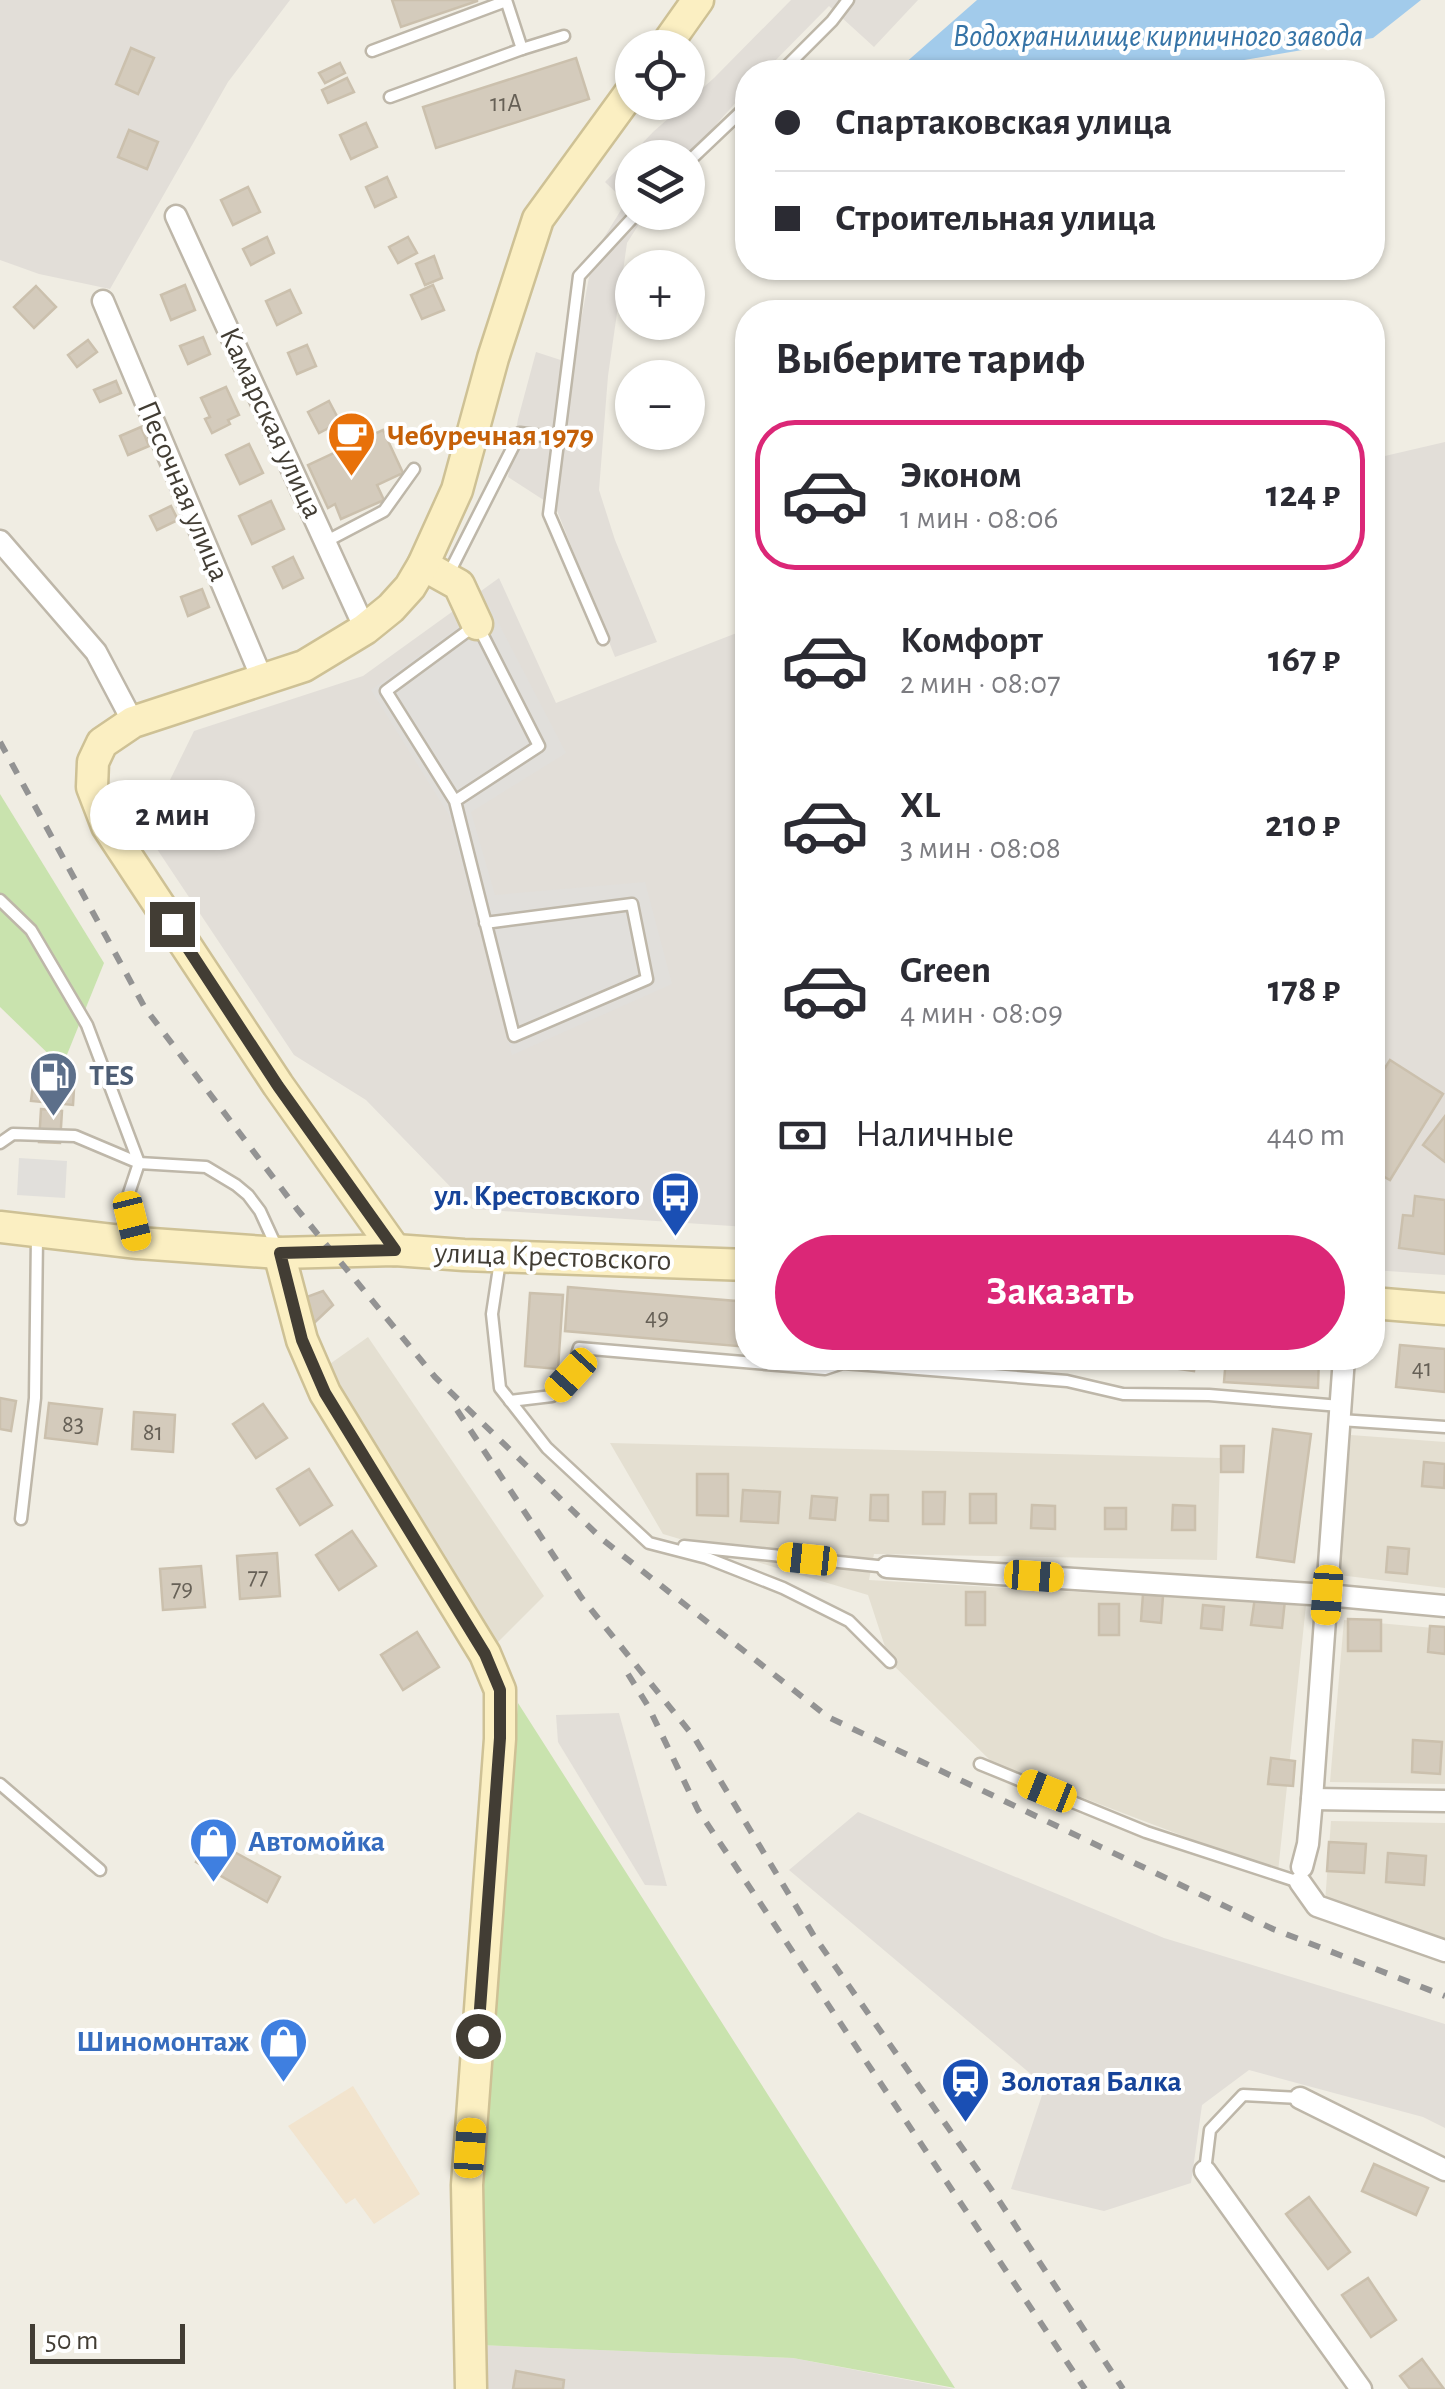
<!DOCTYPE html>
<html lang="ru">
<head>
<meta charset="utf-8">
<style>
  body { margin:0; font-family:"Alegreya Sans",sans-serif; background:#f2f2f3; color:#2b2b33; height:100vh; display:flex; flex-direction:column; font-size:38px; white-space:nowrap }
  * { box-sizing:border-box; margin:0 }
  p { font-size:32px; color:#7c7c81 }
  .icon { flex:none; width:55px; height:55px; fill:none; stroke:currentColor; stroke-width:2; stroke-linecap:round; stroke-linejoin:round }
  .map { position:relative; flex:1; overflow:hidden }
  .details { position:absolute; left:735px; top:300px; width:650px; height:1070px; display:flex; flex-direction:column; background:#fff; border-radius:40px; box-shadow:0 2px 8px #0004 }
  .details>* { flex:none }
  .top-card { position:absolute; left:735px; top:60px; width:650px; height:220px; border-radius:40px; box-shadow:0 2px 8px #0004; display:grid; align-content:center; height:220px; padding:0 40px; background:#fff }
  .fabs { position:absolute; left:615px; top:30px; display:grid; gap:20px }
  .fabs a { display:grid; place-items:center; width:90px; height:90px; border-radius:50%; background:#fff; box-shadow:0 2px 8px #0004; font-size:50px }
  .scale { position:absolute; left:30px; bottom:25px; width:155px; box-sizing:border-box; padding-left:10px; border:5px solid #423d34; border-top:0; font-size:28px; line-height:35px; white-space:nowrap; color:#423d34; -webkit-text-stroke:8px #fff; paint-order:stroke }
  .end { position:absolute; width:45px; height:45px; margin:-22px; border:12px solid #423d34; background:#fff; box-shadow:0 0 0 5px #fff }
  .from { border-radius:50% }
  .bubble { position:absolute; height:70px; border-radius:35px; background:#fff; box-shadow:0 2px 8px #0004; font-size:32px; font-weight:600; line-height:70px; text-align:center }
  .car { position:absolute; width:30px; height:60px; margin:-30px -15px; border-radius:12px; box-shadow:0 0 8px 2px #0007; background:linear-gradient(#f5c518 24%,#345 0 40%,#f5c518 0 76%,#345 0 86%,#f5c518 0) }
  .top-card b { display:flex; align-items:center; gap:35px; height:95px; font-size:38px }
  .top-card b+b { border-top:2px solid #e1e1e2 }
  .top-card i { width:25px; height:25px; background:#2b2b33 }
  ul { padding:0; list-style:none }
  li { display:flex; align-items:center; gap:30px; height:150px; margin:0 20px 15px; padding:0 20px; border:5px solid transparent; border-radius:40px }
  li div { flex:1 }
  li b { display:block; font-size:38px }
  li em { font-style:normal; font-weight:600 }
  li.active { border-color:#db2777 }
  li>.icon { width:90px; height:90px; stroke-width:1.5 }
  h2 { padding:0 40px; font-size:45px; line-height:120px }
  .pay { display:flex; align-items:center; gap:25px; height:110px; padding:0 40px; font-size:38px }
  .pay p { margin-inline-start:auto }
  .button { display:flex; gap:20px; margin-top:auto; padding:20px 40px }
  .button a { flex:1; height:115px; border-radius:60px; background:#db2777; color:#fff; font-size:40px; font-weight:600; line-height:115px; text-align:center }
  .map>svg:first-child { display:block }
  .residential { fill:#e4dfd1 }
  .commercial { fill:#f2e4ce }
  .industrial { fill:#e2ded8 }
  .green { fill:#c9e3ae }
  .parking { fill:#e1dfdb }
  .water { fill:#a2cbeb }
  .building { fill:#d4cbbc; stroke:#cbc0ad; stroke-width:2.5 }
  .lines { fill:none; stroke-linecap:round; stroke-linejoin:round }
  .lane-casing { stroke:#beb7a9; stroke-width:15 }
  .street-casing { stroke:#beb7a9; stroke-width:25 }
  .secondary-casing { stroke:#cec195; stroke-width:35 }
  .lane { stroke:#fff; stroke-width:10 }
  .street { stroke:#fff; stroke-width:20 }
  .secondary { stroke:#fbefc2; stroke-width:30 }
  .rail { stroke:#939393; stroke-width:6; stroke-dasharray:12 12; stroke-linecap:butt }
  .route { stroke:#423d34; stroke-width:12 }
  .labels { text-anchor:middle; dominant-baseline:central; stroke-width:8; stroke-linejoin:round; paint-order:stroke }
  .number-label { font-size:25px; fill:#666056 }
  .street-label { font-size:30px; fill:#423d34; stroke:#fff }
  .food-label { font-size:30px; font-weight:bold; fill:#c56008; stroke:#fff; text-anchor:start }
  .service-label { font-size:30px; font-weight:bold; fill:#4e5e75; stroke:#fff; text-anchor:start }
  .transit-label { font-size:30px; font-weight:bold; fill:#164399; stroke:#fff; text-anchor:end }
  .shop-label { font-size:30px; font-weight:bold; fill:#366cbe; stroke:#fff; text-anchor:start }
  .water-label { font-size:32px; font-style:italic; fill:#3573a6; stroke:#fff }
</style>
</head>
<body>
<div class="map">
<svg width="1445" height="2389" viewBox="0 0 1445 2389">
  <rect width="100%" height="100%" fill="#f0ede3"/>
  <g class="residential">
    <polygon points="368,1337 544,1596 495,1645 327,1366"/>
    <polygon points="1351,1435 1445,1442 1445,1588 1339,1575"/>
    <polygon points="610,1443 1220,1458 1217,1560 874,1554 869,1580 1306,1605 1278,1872 994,1764 890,1662 868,1595 663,1534"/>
    <polygon points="1344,1620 1445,1629 1445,1784 1330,1782"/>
    <polygon points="1331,1821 1445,1823 1445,1957 1324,1916"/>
  </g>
  <polygon class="commercial" points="353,2086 420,2194 374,2224 355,2198 346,2204 288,2126"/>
  <g class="industrial">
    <polygon points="0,0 290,0 228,82 110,289 39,274 0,260"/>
    <polygon points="791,0 918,0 874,47 829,6 764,72 748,72 747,90 687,157 632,158 632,212 646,213 627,243 608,376 599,490 615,540 657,642 615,657 556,508 508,477 518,419 536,352 573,364 589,277 598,247 626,202 605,182 653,132 714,78"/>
    <polygon points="1445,442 1445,1275 1373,1270 1372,459"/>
    <polygon points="499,578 556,703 747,629 747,1227 472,1209 366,1100 294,1055 145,831 194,731 363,676"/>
    <polygon points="619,1713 667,1886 645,1885 558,1742 556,1715"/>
    <polygon points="858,1812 1164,1938 1445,2024 1445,2128 1423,2117 1249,2070 1202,2105 1191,2183 1104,2211 1011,2189 1045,2086 789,1870"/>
    <polygon points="478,2345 793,2358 955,2389 471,2389"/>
  </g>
  <g class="green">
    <polygon points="0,794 104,963 62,1067 0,1007"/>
    <polygon points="518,1703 955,2388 793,2358 478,2345 480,2145"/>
  </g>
  <g class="parking">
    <polygon points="489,605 566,753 471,812 495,895 645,882 672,984 512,1055 449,815 371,690"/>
    <polygon points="19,1158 67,1161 65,1198 17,1195"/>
  </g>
  <polygon class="water" points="977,0 1421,0 1373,38 1221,64 1210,72 895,72"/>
  <g class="building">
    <polygon points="392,0 477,0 477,1 401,27"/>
    <polygon points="131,48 154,58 138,94 116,84"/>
    <polygon points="576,58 589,99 436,148 423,107"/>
    <polygon points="340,63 345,73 325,83 319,73"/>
    <polygon points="347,78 354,92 328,103 322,90"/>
    <polygon points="366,123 377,147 351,159 340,135"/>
    <polygon points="129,130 158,142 147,169 118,157"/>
    <polygon points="387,177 396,197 375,207 366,187"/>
    <polygon points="248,187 260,212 233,225 221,200"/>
    <polygon points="267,237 274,253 251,265 243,249"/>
    <polygon points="408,237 417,253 398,263 389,247"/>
    <polygon points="434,256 442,278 425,285 416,264"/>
    <polygon points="185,285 195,310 171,320 161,295"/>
    <polygon points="433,285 444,310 422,319 411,295"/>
    <polygon points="36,286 56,307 34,328 14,307"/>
    <polygon points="290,290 301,313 277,325 266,301"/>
    <polygon points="203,337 210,354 188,364 180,346"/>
    <polygon points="88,340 97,352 77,367 68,355"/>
    <polygon points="307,345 316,366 297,374 288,353"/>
    <polygon points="116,381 121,393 100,402 94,390"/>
    <polygon points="226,387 239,415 228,420 230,424 212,433 205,419 210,417 201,398"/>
    <polygon points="329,401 340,422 319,433 308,412"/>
    <polygon points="141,427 149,446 128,455 120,436"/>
    <polygon points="383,430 403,473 377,485 384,500 341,519 335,504 328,508 308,465"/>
    <polygon points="249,444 263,473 240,484 226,455"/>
    <polygon points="271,501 284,529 252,544 239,516"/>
    <polygon points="171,506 178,520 157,530 150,516"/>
    <polygon points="293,557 303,578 283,588 273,567"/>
    <polygon points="202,589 209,607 188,616 181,597"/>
    <polygon points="1390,1060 1443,1094 1390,1180 1372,1170 1372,1088"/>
    <polygon points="33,1085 74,1089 73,1105 31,1101"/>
    <polygon points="41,1109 62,1111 60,1143 39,1142"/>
    <polygon points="1445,1116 1445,1162 1423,1145"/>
    <polygon points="1415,1196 1445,1200 1445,1254 1399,1248 1403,1215 1413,1216"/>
    <polygon points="568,1287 748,1302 748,1347 565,1331"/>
    <polygon points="323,1291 333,1305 313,1324 304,1298"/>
    <polygon points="530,1293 563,1295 558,1369 525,1366"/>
    <polygon points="1400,1345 1445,1349 1445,1392 1396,1387"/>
    <polygon points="960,1358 1052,1358 1052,1364"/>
    <polygon points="1102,1358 1196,1358 1194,1371"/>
    <polygon points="1226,1358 1319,1358 1318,1388 1224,1382"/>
    <polygon points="0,1398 16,1401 11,1431 0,1429"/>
    <polygon points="49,1403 102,1409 97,1444 45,1438"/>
    <polygon points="263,1404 287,1438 256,1458 233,1424"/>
    <polygon points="134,1412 175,1415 173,1452 132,1449"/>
    <polygon points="1273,1429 1311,1434 1294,1562 1257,1557"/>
    <polygon points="1221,1446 1244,1446 1243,1472 1221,1472"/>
    <polygon points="1424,1462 1445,1464 1444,1488 1422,1486"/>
    <polygon points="309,1469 332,1505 300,1525 277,1489"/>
    <polygon points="697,1474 728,1474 728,1516 697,1515"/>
    <polygon points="743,1490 780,1492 778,1523 741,1521"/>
    <polygon points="923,1492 945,1492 944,1524 923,1524"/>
    <rect x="970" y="1494" width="26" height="29"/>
    <polygon points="871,1495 888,1495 888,1521 870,1520"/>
    <polygon points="812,1496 837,1498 835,1520 810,1518"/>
    <polygon points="1032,1505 1055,1506 1055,1529 1031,1528"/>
    <polygon points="1173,1505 1195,1506 1195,1530 1172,1530"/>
    <rect x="1105" y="1508" width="21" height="21"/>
    <polygon points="352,1531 376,1566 339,1590 316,1555"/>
    <polygon points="1388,1547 1409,1549 1407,1574 1386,1572"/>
    <polygon points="277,1553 280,1596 240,1599 237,1556"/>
    <polygon points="201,1566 205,1607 163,1610 160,1569"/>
    <rect x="966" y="1592" width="19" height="33"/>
    <polygon points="1143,1594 1163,1596 1161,1623 1141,1621"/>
    <polygon points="1255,1597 1285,1600 1282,1628 1251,1625"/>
    <rect x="1099" y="1604" width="20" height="31"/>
    <polygon points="1203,1605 1224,1607 1222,1630 1201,1628"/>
    <polygon points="1348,1619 1381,1620 1381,1651 1348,1651"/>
    <polygon points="1430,1626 1445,1627 1445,1654 1428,1652"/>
    <polygon points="417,1632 439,1667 403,1690 381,1655"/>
    <polygon points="1413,1740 1442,1742 1440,1774 1412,1772"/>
    <polygon points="1271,1758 1295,1761 1293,1786 1268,1784"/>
    <polygon points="209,1838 280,1877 267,1902 196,1862"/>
    <polygon points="1329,1842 1366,1844 1364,1873 1327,1871"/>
    <polygon points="1388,1853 1426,1856 1424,1885 1386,1882"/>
    <polygon points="1374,2164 1428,2188 1416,2215 1362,2191"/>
    <polygon points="1309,2197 1350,2252 1328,2269 1286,2214"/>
    <polygon points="1368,2278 1396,2320 1371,2337 1342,2295"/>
    <polygon points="1422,2359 1444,2389 1410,2389 1400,2376"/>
    <polygon points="516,2371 564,2380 563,2389 513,2389"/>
  </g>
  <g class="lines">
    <defs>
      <g id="lane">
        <polyline points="522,49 564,36"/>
        <polyline points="372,51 506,1"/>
        <polyline points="781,72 832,21 848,0"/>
        <polyline points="390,97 522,49 506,0"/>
        <polyline points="688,162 748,105"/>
        <polyline points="325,542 384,511 414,469"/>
        <polyline points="447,577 520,433 559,438"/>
        <polyline points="603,639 549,514 579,276 638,212"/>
        <polyline points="455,801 386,691 477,624 539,746 455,801 514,1036 647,979 632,904 485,923"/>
        <polyline points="0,900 31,930 87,1025 139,1163"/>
        <polyline points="0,1143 13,1134 75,1136 139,1163"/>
        <polyline points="137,1239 127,1199 139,1163 206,1167 236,1185 248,1195 260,1211 277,1248"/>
        <polyline points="500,1261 492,1314 500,1388 547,1448 649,1543 707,1558 783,1588 849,1621 890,1662"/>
        <polyline points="510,1401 552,1396 571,1375 579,1348 825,1369 843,1363 1067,1381 1123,1394 1209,1395 1340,1406"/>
        <polyline points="1340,1420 1445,1427"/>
        <polyline points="21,1519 35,1398 37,1236"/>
        <polyline points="684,1546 887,1567"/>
        <polyline points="980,1764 1146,1832 1299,1882"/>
        <polyline points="0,1784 100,1870"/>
        <polyline points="1205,2171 1210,2130 1243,2095 1300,2098"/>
      </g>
      <g id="street">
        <polyline points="176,216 365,629"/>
        <polyline points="103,301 263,681"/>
        <polyline points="0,541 96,652 133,722"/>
        <polyline points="887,1567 1327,1595 1445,1606"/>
        <polyline points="1312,1799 1445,1801"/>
        <polyline points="1302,1867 1308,1844 1312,1799 1344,1358"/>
        <polyline points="1300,1882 1317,1906 1445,1951"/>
        <polyline points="1300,2098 1445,2170"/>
        <polyline points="1205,2171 1361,2389"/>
      </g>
      <g id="secondary">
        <polyline points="664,48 698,0"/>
        <polyline points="423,565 459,585 477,624"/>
        <polyline points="0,1227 138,1243 279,1253 395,1250 464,1255 748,1265"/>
        <polyline points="395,1250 278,1085 107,826 92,787 93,762 102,743 133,722 304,666 365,629 391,608 410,587 423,565 457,490 493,358 538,219 632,90"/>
        <polyline points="279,1253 302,1340 325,1393 485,1654 500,1690 500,1739 467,2185 471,2389"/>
        <polyline points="1372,1303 1445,1309"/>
      </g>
    </defs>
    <use href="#lane" class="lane-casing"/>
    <use href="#street" class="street-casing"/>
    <use href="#secondary" class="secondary-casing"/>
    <use href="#lane" class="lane"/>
    <use href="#street" class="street"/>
    <use href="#secondary" class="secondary"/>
    <g class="rail">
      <polyline points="0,742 145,1008 297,1209 435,1377 603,1540 828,1717 1273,1929 1445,1996"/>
      <polyline points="457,1410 581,1597 694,1737 814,1936 998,2199 1123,2389"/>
      <polyline points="628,1674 648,1706 698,1810 1085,2389"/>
    </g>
  </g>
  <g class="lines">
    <polyline class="route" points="172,924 278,1086 395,1250 280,1253 302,1340 325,1393 485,1654 500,1690 500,1738 478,2036"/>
  </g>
  <defs>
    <symbol id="cafe-pin" viewBox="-11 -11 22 30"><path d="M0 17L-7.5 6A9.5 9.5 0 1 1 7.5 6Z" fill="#e8710a" stroke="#fff"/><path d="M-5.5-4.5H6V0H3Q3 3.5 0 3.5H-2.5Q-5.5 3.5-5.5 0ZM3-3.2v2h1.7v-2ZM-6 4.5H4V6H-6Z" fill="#fff"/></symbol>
    <symbol id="fuel-pin" viewBox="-11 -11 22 30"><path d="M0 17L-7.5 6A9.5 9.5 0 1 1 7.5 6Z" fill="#5c6f8a" stroke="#fff"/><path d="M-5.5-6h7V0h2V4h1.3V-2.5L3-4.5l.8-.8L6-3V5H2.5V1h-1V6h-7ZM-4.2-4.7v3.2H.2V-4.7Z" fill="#fff"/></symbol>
    <symbol id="bus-pin" viewBox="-11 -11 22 30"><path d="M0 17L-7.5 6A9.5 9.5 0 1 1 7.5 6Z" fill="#1a4fb4" stroke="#fff"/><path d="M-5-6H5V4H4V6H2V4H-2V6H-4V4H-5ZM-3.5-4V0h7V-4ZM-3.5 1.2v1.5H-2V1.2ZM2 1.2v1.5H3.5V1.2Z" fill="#fff"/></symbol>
    <symbol id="shop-pin" viewBox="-11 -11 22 30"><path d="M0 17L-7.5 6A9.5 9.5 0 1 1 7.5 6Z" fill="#3f7fe0" stroke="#fff"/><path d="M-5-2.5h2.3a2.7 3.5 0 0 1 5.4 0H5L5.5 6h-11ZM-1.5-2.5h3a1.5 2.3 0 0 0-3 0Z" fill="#fff"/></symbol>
    <symbol id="station-pin" viewBox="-11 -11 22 30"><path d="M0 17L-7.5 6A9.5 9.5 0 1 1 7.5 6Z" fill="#1a4fb4" stroke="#fff"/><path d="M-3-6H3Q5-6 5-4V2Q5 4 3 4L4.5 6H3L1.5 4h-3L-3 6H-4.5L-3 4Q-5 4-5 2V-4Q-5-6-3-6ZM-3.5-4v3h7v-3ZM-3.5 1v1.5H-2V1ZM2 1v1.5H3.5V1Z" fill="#fff"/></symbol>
  </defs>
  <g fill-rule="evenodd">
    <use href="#cafe-pin" x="324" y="408" width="55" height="75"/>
    <use href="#fuel-pin" x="26" y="1048" width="55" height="75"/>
    <use href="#bus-pin" x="648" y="1168" width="55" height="75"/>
    <use href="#shop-pin" x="186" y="1814" width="55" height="75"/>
    <use href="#shop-pin" x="256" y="2014" width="55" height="75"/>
    <use href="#station-pin" x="938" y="2054" width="55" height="75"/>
  </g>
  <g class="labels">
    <g class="number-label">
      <text x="506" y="103">11А</text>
      <text x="657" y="1317">49</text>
      <text x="1422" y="1368">41</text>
      <text x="73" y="1424">83</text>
      <text x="153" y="1432">81</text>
      <text x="258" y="1576">77</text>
      <text x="182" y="1588">79</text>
    </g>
    <g class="street-label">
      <text transform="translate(271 423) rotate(65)">Камарская улица</text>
      <text transform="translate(183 491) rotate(67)">Песочная улица</text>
      <text transform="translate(553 1257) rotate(2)">улица Крестовского</text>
    </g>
    <g class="food-label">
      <text x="387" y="436">Чебуречная 1979</text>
    </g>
    <g class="service-label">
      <text x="89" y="1076">TES</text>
    </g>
    <g class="transit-label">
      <text x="640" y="1196">ул. Крестовского</text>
      <text x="1001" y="2082" text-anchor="start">Золотая Балка</text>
    </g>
    <g class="shop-label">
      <text x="248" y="1842">Автомойка</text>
      <text x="249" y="2042" text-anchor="end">Шиномонтаж</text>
    </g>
    <g class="water-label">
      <text x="1158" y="36">Водохранилище кирпичного завода</text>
    </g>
  </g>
</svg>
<div class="fabs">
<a><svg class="icon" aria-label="locate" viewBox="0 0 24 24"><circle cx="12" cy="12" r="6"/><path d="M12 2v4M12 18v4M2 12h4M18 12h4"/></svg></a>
<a><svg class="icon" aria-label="layers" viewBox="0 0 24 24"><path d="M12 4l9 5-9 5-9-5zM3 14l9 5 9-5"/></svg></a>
<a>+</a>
<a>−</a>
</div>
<div class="scale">50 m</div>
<i class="end from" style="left:478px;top:2036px"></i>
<i class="end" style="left:172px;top:924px"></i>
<div class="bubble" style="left:90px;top:780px;width:165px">2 мин</div>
<i class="car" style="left:132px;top:1221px;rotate:166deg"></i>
<i class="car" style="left:571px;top:1375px;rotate:222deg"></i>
<i class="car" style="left:807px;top:1559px;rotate:276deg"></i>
<i class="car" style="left:1034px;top:1576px;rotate:94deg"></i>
<i class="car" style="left:1327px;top:1595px;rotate:184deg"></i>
<i class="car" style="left:1047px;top:1791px;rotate:292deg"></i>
<i class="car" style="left:470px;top:2148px;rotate:4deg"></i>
<div class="top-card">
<b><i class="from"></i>Спартаковская улица</b>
<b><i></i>Строительная улица</b>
</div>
<section class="details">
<h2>Выберите тариф</h2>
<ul>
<li class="active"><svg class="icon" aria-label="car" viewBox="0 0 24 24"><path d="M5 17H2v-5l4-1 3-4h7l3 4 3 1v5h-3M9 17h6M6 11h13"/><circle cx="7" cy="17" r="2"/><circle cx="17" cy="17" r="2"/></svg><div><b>Эконом</b><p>1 мин · 08:06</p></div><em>124 ₽</em></li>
<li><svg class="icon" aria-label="car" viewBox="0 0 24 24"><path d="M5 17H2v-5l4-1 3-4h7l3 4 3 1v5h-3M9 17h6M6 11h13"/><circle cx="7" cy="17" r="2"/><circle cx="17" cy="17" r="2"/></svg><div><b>Комфорт</b><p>2 мин · 08:07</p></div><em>167 ₽</em></li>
<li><svg class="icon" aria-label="car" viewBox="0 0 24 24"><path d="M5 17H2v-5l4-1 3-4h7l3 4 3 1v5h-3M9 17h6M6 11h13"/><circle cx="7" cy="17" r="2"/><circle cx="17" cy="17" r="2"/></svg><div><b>XL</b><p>3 мин · 08:08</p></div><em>210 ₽</em></li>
<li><svg class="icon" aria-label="car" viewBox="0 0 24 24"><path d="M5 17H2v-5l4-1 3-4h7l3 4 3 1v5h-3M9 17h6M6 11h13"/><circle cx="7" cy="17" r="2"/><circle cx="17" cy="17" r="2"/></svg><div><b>Green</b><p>4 мин · 08:09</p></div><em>178 ₽</em></li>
</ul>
<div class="pay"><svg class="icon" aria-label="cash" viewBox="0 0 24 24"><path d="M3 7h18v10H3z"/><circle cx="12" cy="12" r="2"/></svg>Наличные<p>440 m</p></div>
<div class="button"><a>Заказать</a></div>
</section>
</div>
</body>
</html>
